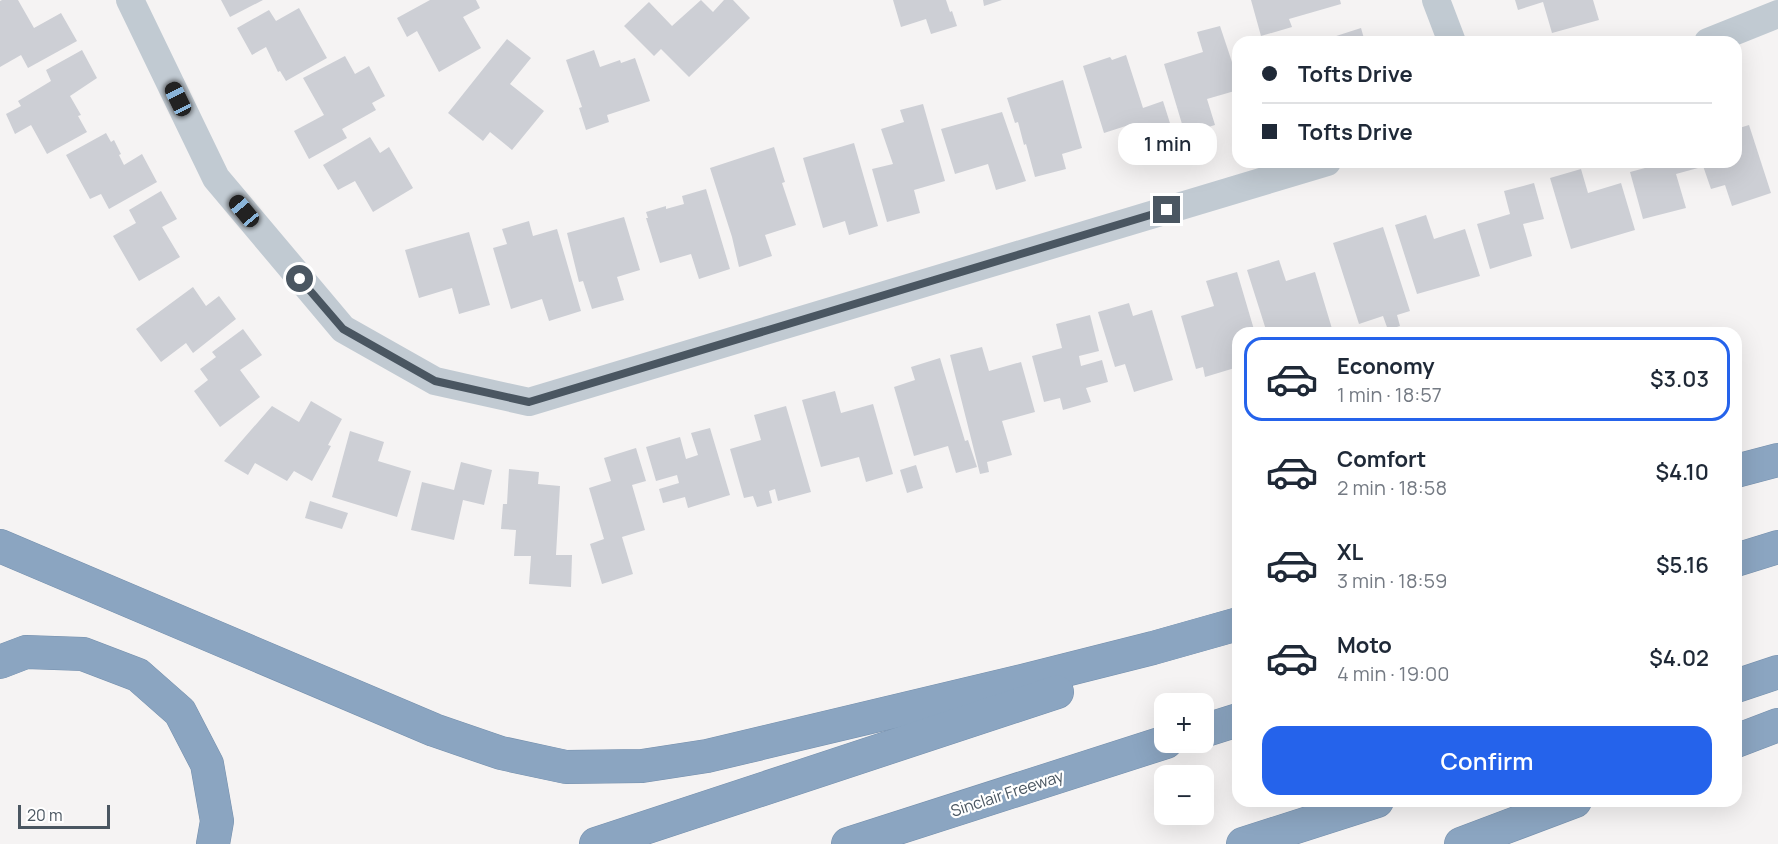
<!DOCTYPE html>
<html lang="en">
<head>
<meta charset="utf-8">
<style>
  body { margin:0; font-family:Manrope,sans-serif; background:#f2f2f3; color:#1f2937; height:100vh; display:flex; flex-direction:column; font-size:22px; white-space:nowrap }
  * { box-sizing:border-box; margin:0 }
  p { font-size:20px; color:#747a83 }
  .icon { flex:none; width:33px; height:33px; fill:none; stroke:currentColor; stroke-width:2; stroke-linecap:round; stroke-linejoin:round }
  .map { position:relative; flex:1; overflow:hidden }
  .side { position:absolute; left:1232px; top:327px; width:510px; height:480px; display:flex; flex-direction:column; background:#fff; border-radius:18px; box-shadow:0 6px 24px #0002 }
  .side>* { flex:none }
  .hud { position:absolute; left:1232px; top:36px; width:510px; height:132px; border-radius:18px; box-shadow:0 6px 24px #0002; display:grid; align-content:center; height:132px; padding:0 30px; background:#fff }
  .buttons { position:absolute; left:1154px; top:693px; display:grid; gap:12px }
  .buttons a { display:grid; place-items:center; width:60px; height:60px; border-radius:12px; background:#fff; box-shadow:0 6px 24px #0002; font-size:30px }
  .scale { position:absolute; left:18px; bottom:15px; width:92px; box-sizing:border-box; padding-left:6px; border:3px solid #4a5661; border-top:0; font-size:16px; line-height:21px; white-space:nowrap; color:#4a5661; -webkit-text-stroke:4px #fff; paint-order:stroke }
  .end { position:absolute; width:27px; height:27px; margin:-14px; border:8px solid #4a5661; background:#fff; box-shadow:0 0 0 3px #fff }
  .from { border-radius:50% }
  .bubble { position:absolute; height:42px; border-radius:18px; background:#fff; box-shadow:0 6px 24px #0002; font-size:20px; font-weight:600; line-height:42px; text-align:center }
  .car { position:absolute; width:18px; height:36px; margin:-18px -9px; border-radius:8px; box-shadow:0 0 4px 2px #0007; background:linear-gradient(#222 24%,#8ab4d8 0 40%,#222 0 76%,#8ab4d8 0 86%,#222 0) }
  .hud b { display:flex; align-items:center; gap:21px; height:57px; font-size:22px }
  .hud b+b { border-top:2px solid #e0e1e3 }
  .hud i { width:15px; height:15px; background:#1f2937 }
  ul { padding:10px 0 0; list-style:none }
  li { display:flex; align-items:center; gap:18px; height:84px; margin:0 12px 9px; padding:0 18px; border:3px solid transparent; border-radius:18px }
  li div { flex:1 }
  li b { display:block; font-size:22px }
  li em { font-style:normal; font-weight:600 }
  li.active { border-color:#2563eb }
  li>.icon { width:54px; height:54px; stroke-width:1.5 }
  .action { display:flex; gap:12px; margin-top:auto; padding:12px 30px }
  .action a { flex:1; height:69px; border-radius:18px; background:#2563eb; color:#fff; font-size:24px; font-weight:600; line-height:69px; text-align:center }
  .map>svg:first-child { display:block }
  .building { fill:#cdcfd5 }
  .lines { fill:none; stroke-linecap:round; stroke-linejoin:round }
  .highway-casing { stroke:#7690ad; stroke-width:34 }
  .street { stroke:#c1cad2; stroke-width:28 }
  .highway { stroke:#8ba5c1; stroke-width:33 }
  .route { stroke:#4a5661; stroke-width:8 }
  .labels { text-anchor:middle; dominant-baseline:central; stroke-width:4.5; stroke-linejoin:round; paint-order:stroke }
  .street-label { font-size:16px; fill:#4a5661; stroke:#fff }
</style>
</head>
<body>
<div class="map">
<svg width="1778" height="844" viewBox="0 0 1778 844">
  <rect width="100%" height="100%" fill="#f5f3f3"/>
  <g class="building">
    <polygon points="2,0 18,0 34,28 61,13 77,41 28,68 21,55 0,67 0,1"/>
    <polygon points="221,0 263,0 230,17"/>
    <polygon points="430,0 476,0 480,8 463,17 481,48 439,72 417,31 407,37 397,18"/>
    <polygon points="701,0 713,12 724,0 733,0 750,18 689,77 661,49 654,56 624,26 649,2 672,26"/>
    <polygon points="893,0 946,0 950,12 952,11 957,26 931,34 926,19 901,27"/>
    <polygon points="983,0 1002,0 984,6"/>
    <polygon points="1251,0 1340,0 1341,4 1289,19 1292,27 1261,36"/>
    <polygon points="1515,0 1593,0 1599,20 1552,33 1543,2 1518,10"/>
    <polygon points="299,8 327,58 286,81 280,71 278,72 266,47 252,55 237,28 269,10 276,21"/>
    <polygon points="1220,26 1238,80 1238,90 1207,99 1215,125 1185,134 1164,64 1203,52 1197,32"/>
    <polygon points="1361,28 1365,42 1312,42 1329,36 1330,38"/>
    <polygon points="507,39 531,58 510,84 544,111 512,150 490,132 483,141 448,113"/>
    <polygon points="82,50 97,78 70,96 81,115 78,116 87,132 47,154 31,125 15,134 6,114 21,106 18,101 51,81 46,70"/>
    <polygon points="594,50 600,67 620,60 621,63 635,58 650,101 607,115 609,122 586,130 579,108 582,107 566,60"/>
    <polygon points="1126,55 1143,108 1163,101 1174,136 1142,146 1135,123 1104,133 1083,66 1110,57 1112,60"/>
    <polygon points="345,56 355,74 369,66 385,96 372,103 376,110 342,129 347,138 309,159 294,131 324,115 303,78"/>
    <polygon points="1063,80 1082,148 1062,154 1066,169 1035,177 1026,144 1024,145 1018,122 1015,123 1007,98"/>
    <polygon points="923,104 945,181 914,190 920,213 887,222 872,169 893,164 881,129 904,122 900,110"/>
    <polygon points="1002,112 1026,181 996,190 988,164 955,174 941,129"/>
    <polygon points="1749,125 1771,193 1732,206 1725,185 1711,189 1702,163 1736,162 1736,129"/>
    <polygon points="106,133 111,142 114,140 121,154 119,155 124,165 142,154 157,182 109,209 101,194 90,199 66,155"/>
    <polygon points="370,137 380,153 389,147 413,188 373,212 355,181 338,190 323,165"/>
    <polygon points="854,143 878,226 849,235 845,221 823,228 803,158"/>
    <polygon points="774,147 785,182 782,183 796,225 765,235 772,256 739,267 732,237 710,168"/>
    <polygon points="1660,162 1696,162 1698,168 1676,174 1686,208 1643,219 1630,172 1660,164"/>
    <polygon points="1581,169 1588,193 1621,183 1635,230 1571,249 1550,178"/>
    <polygon points="1534,183 1544,219 1523,224 1532,256 1490,269 1477,224 1510,214 1504,191"/>
    <polygon points="706,189 730,269 699,279 691,254 660,263 646,218 648,218 646,212 666,206 666,209 684,204 682,196"/>
    <polygon points="161,191 177,219 162,227 180,257 139,281 113,236 136,223 129,210"/>
    <polygon points="1426,215 1434,239 1465,229 1480,276 1417,294 1395,225"/>
    <polygon points="624,217 640,270 617,277 624,300 592,309 583,281 579,282 567,233"/>
    <polygon points="529,221 533,236 557,229 581,311 549,321 542,299 511,309 493,248 507,244 502,229"/>
    <polygon points="1383,227 1410,311 1397,315 1400,326 1388,330 1383,316 1359,324 1333,243"/>
    <polygon points="469,232 490,305 459,314 452,288 419,298 405,250"/>
    <polygon points="1279,260 1286,281 1315,272 1333,332 1292,333 1290,328 1275,333 1267,333 1247,270"/>
    <polygon points="1237,272 1255,333 1238,333 1238,367 1205,377 1203,367 1196,369 1181,316 1214,306 1206,281"/>
    <polygon points="193,287 206,306 219,296 236,319 193,353 186,343 161,362 136,329"/>
    <polygon points="1129,303 1133,316 1152,310 1173,380 1134,392 1125,364 1115,367 1098,312"/>
    <polygon points="1090,315 1099,351 1079,356 1081,366 1102,360 1108,382 1086,388 1091,402 1063,410 1060,398 1044,402 1032,356 1062,348 1056,324"/>
    <polygon points="243,329 262,355 240,370 260,397 220,427 194,391 208,380 200,369 216,357 212,352"/>
    <polygon points="982,347 989,371 1021,362 1035,412 1002,421 1012,455 987,462 989,472 980,474 950,355"/>
    <polygon points="940,358 965,441 968,440 977,467 956,473 948,446 914,456 894,387 915,380 911,367"/>
    <polygon points="835,391 841,413 873,404 893,474 866,482 859,457 821,467 802,400"/>
    <polygon points="311,401 342,419 328,445 331,446 312,481 294,471 287,481 255,463 248,475 224,461 272,406 299,422"/>
    <polygon points="786,406 811,492 778,501 775,489 769,491 772,503 757,507 753,496 744,498 730,449 761,440 754,415"/>
    <polygon points="710,428 730,495 688,508 685,497 663,503 659,489 679,483 677,475 656,481 646,447 680,437 686,459 698,455 691,433"/>
    <polygon points="350,431 384,442 378,461 411,471 397,517 332,497"/>
    <polygon points="636,448 646,481 632,485 645,530 622,537 633,574 602,584 590,544 604,539 589,488 611,481 604,458"/>
    <polygon points="461,462 492,470 484,505 463,500 454,540 411,530 422,482 454,490"/>
    <polygon points="916,465 923,488 907,493 900,470"/>
    <polygon points="509,469 539,472 538,484 560,486 556,555 572,555 571,587 529,584 531,556 514,556 516,530 501,529 503,504 507,504"/>
    <polygon points="310,501 348,513 342,529 305,518"/>
  </g>
  <g class="lines">
    <defs>
      <g id="highway">
        <polyline points="1736,471 1778,460"/>
        <polyline points="0,546 434,730 501,753 566,767 642,766 707,756 1026,680 1153,648 1238,624"/>
        <polyline points="1736,560 1778,547"/>
        <polyline points="0,662 26,652 83,654 138,675 180,712 207,764 217,821 213,844"/>
        <polyline points="1736,686 1778,672"/>
        <polyline points="1203,731 1238,720"/>
        <polyline points="1736,741 1778,725"/>
        <polyline points="596,844 1057,692"/>
        <polyline points="848,844 1166,742"/>
        <polyline points="1243,844 1377,801"/>
        <polyline points="1461,844 1575,801"/>
      </g>
    </defs>
    <use href="#highway" class="highway-casing"/>
    <g class="street">
      <polyline points="130,0 216,178 343,329 435,381 529,402 1327,162"/>
      <polyline points="1436,0 1452,42"/>
      <polyline points="1708,42 1778,14"/>
    </g>
    <use href="#highway" class="highway"/>
  </g>
  <g class="lines">
    <polyline class="route" points="300,279 343,329 435,381 529,402 1167,210"/>
  </g>
  <g class="labels">
    <g class="street-label">
      <text transform="translate(1007 793) rotate(-18)">Sinclair Freeway</text>
    </g>
  </g>
</svg>
<div class="buttons">
<a>+</a>
<a>−</a>
</div>
<div class="scale">20 m</div>
<i class="end from" style="left:300px;top:279px"></i>
<i class="end" style="left:1167px;top:210px"></i>
<div class="bubble" style="left:1118px;top:123px;width:99px">1 min</div>
<i class="car" style="left:178px;top:99px;rotate:334deg"></i>
<i class="car" style="left:244px;top:211px;rotate:320deg"></i>
<div class="hud">
<b><i class="from"></i>Tofts Drive</b>
<b><i></i>Tofts Drive</b>
</div>
<section class="side">
<ul>
<li class="active"><svg class="icon" aria-label="car" viewBox="0 0 24 24"><path d="M5 17H2v-5l4-1 3-4h7l3 4 3 1v5h-3M9 17h6M6 11h13"/><circle cx="7" cy="17" r="2"/><circle cx="17" cy="17" r="2"/></svg><div><b>Economy</b><p>1 min · 18:57</p></div><em>$3.03</em></li>
<li><svg class="icon" aria-label="car" viewBox="0 0 24 24"><path d="M5 17H2v-5l4-1 3-4h7l3 4 3 1v5h-3M9 17h6M6 11h13"/><circle cx="7" cy="17" r="2"/><circle cx="17" cy="17" r="2"/></svg><div><b>Comfort</b><p>2 min · 18:58</p></div><em>$4.10</em></li>
<li><svg class="icon" aria-label="car" viewBox="0 0 24 24"><path d="M5 17H2v-5l4-1 3-4h7l3 4 3 1v5h-3M9 17h6M6 11h13"/><circle cx="7" cy="17" r="2"/><circle cx="17" cy="17" r="2"/></svg><div><b>XL</b><p>3 min · 18:59</p></div><em>$5.16</em></li>
<li><svg class="icon" aria-label="car" viewBox="0 0 24 24"><path d="M5 17H2v-5l4-1 3-4h7l3 4 3 1v5h-3M9 17h6M6 11h13"/><circle cx="7" cy="17" r="2"/><circle cx="17" cy="17" r="2"/></svg><div><b>Moto</b><p>4 min · 19:00</p></div><em>$4.02</em></li>
</ul>
<div class="action"><a>Confirm</a></div>
</section>
</div>
</body>
</html>
